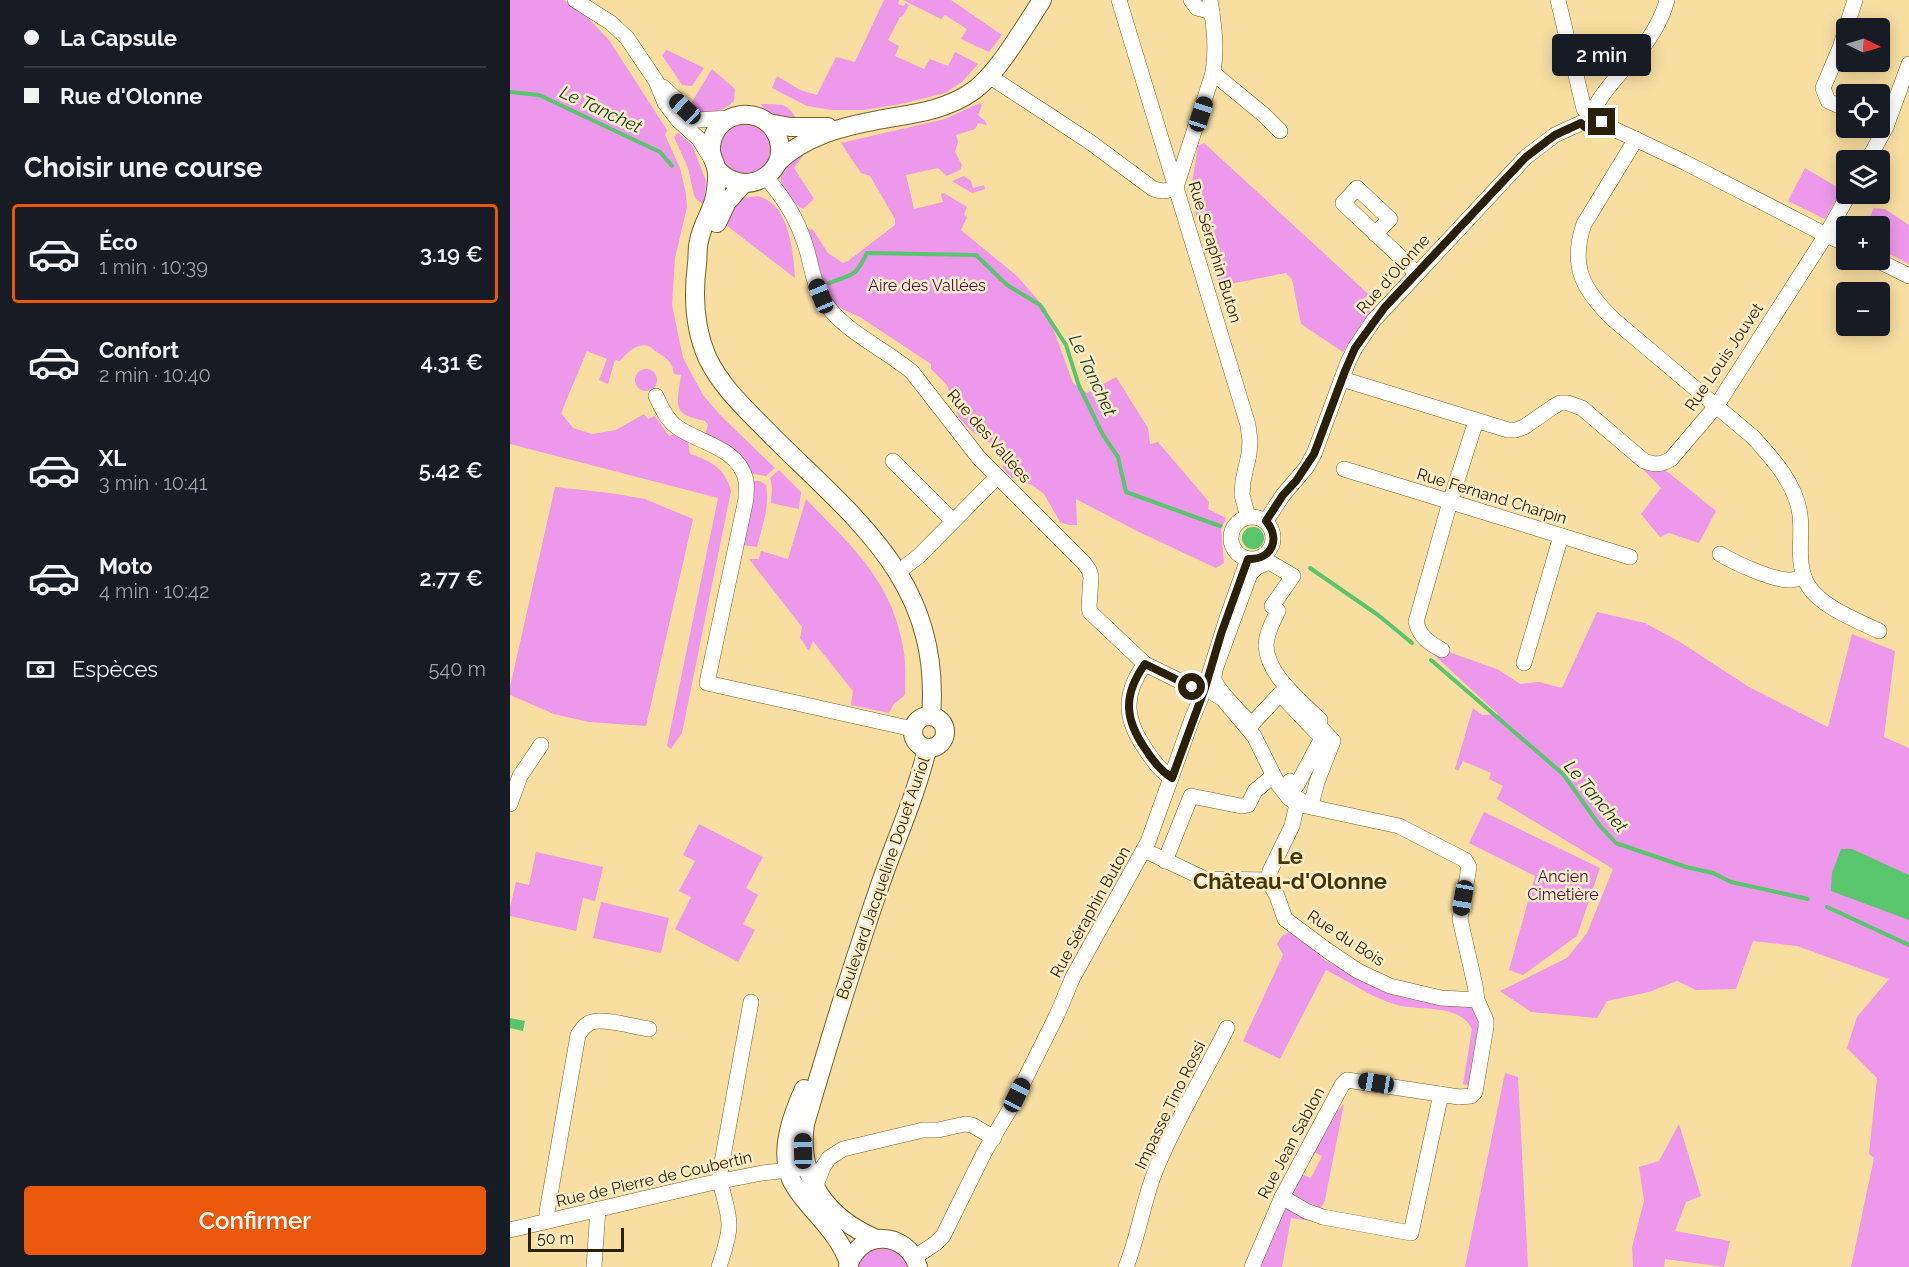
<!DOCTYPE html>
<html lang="fr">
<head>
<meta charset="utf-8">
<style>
  body { margin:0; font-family:Raleway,sans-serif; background:#242831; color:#f1f3f6; height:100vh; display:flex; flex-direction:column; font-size:22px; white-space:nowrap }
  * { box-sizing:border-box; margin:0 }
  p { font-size:20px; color:#9ea1a6 }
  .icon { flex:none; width:33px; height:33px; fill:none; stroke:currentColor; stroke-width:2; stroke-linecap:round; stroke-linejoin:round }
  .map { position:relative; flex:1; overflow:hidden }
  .sheet { display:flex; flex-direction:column; background:#171b24; width:510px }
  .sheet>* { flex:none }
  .banner { display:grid; align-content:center; height:132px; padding:0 24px; background:#171b24 }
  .needle { width:39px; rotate:95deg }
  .fabs { position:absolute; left:1326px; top:18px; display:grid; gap:12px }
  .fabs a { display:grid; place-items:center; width:54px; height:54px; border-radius:6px; background:#171b24; box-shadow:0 3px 15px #0003; font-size:30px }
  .scale { position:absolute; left:18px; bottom:15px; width:96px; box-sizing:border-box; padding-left:6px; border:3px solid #2a2007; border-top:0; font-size:16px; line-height:21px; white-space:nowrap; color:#2a2007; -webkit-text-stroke:4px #fcecc8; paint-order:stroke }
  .end { position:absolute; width:27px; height:27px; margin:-14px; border:8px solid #2a2007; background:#fff; box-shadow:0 0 0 3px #fff }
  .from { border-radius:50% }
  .bubble { position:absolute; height:42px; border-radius:6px; background:#171b24; box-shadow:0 3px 15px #0003; font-size:20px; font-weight:600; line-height:42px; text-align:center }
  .car { position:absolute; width:18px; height:36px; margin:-18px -9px; border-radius:8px; box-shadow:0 0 4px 2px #0007; background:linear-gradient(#222 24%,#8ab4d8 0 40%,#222 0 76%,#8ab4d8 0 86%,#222 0) }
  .banner b { display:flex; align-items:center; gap:21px; height:57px; font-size:22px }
  .banner b+b { border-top:2px solid #363941 }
  .banner i { width:15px; height:15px; background:#f1f3f6 }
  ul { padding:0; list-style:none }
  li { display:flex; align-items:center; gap:18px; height:99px; margin:0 12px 9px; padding:0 12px; border:3px solid transparent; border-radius:6px }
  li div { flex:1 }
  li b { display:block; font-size:22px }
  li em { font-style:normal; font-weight:600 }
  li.current { border-color:#ea580c }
  li>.icon { width:54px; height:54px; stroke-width:1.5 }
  h2 { padding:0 24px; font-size:27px; line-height:72px }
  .pay { display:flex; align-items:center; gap:15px; height:66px; padding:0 24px; font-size:22px }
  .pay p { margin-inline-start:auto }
  .cta { display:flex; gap:12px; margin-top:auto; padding:12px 24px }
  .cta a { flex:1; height:69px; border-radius:6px; background:#ea580c; color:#fff; font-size:24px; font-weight:600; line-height:69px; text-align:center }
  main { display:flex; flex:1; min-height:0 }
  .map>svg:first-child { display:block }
  .green { fill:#ed98eb }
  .water { fill:#59c66d }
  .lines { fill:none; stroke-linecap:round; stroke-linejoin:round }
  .stream { stroke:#59c66d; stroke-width:4 }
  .minor-casing { stroke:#776024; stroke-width:16 }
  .major-casing { stroke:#776024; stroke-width:20 }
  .minor { stroke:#fff; stroke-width:15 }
  .major { stroke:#fff; stroke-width:18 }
  .route { stroke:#2a2007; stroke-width:8 }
  .labels { text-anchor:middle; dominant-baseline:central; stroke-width:5; stroke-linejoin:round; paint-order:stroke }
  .street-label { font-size:16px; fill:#2a2007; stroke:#fcecc8 }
  .park-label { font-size:16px; fill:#49104a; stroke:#fcecc8 }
  .water-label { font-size:18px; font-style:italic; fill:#113d1b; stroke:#fcecc8 }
  .district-label { font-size:22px; font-weight:bold; fill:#463504; stroke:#fcecc8 }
</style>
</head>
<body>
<main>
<section class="sheet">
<div class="banner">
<b><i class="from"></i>La Capsule</b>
<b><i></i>Rue d'Olonne</b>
</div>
<h2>Choisir une course</h2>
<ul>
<li class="current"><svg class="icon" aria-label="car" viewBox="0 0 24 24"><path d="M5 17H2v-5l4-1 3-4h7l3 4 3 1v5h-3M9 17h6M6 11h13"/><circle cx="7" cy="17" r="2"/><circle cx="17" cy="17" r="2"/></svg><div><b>Éco</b><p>1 min · 10:39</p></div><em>3.19 €</em></li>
<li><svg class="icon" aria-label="car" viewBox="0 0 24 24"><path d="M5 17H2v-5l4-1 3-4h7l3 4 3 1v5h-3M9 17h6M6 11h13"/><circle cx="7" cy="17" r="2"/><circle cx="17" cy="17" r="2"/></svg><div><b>Confort</b><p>2 min · 10:40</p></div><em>4.31 €</em></li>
<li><svg class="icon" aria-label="car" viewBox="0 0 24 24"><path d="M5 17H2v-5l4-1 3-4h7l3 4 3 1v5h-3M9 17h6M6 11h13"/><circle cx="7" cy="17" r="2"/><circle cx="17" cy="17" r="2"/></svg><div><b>XL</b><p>3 min · 10:41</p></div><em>5.42 €</em></li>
<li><svg class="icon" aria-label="car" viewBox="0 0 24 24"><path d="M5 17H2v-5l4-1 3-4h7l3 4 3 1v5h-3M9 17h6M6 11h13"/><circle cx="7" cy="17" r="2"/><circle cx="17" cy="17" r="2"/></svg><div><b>Moto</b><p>4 min · 10:42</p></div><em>2.77 €</em></li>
</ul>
<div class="pay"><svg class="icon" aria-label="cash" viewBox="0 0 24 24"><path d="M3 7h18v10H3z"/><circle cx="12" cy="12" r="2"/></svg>Espèces<p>540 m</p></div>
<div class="cta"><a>Confirmer</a></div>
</section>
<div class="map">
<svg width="1399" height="1267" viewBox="0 0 1399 1267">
  <rect width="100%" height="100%" fill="#f8dea1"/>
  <g class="green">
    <path d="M0 0H54L76 16 99 40 157 130 155 135 170 168 176 194 177 207 165 258 162 305 173 358 193 395 210 415 265 468 256 476 239 473 195 435 198 425 195 421C161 414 167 406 171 375L164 374C162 361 157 359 147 352 143 350 144 349 139 346 128 342 116 353 110 361L105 360 98 384 89 380 97 359 77 351 51 413 63 428 82 434 106 430 134 414 138 419 145 416 159 436 165 434 178 442 180 454C201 461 215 468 221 491L172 733 161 749 157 746 208 498 0 444Z"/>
    <polygon points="374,0 389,0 388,4 394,6 395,3 399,5 393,16 390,17 378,40 389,46 385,56 414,69 420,59 438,66 445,52 468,64 452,82 435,93 391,104 353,110 322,110 297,106 262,88 267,76 290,90 307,95 326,57 345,62"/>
    <polygon points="393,0 441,0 492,35 479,52 451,39 457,29 435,15 431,19"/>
    <polygon points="157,50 194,68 182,86 172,85 152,55"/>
    <path d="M202 69 225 89 224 101C212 112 202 113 187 114L180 105Z"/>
    <polygon points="470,103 472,105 468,115 475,121 477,125 468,123 465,129 446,135 448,142 445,152 452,165 450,170 437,176 428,168 396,175 404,209 433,202 431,194 434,193 457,207 454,215 457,217 451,230 507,276 536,309 563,383 577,393 606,377 638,428 640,444 648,442 699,502 698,509 716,518 711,530 714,563 706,568 629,532 566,499 567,525 559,525 550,522 534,494 522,485 501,477 492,467 496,463 488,456 490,449 464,433 449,418 437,385 421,369 421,364 350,317 328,307 317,293 297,228 303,230 318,253 333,263 338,261 385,225 385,219 360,176 351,173 331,143 435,119"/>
    <path d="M251 104C272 105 278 101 288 123 274 120 258 116 251 104Z"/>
    <circle cx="235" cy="149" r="26"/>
    <polygon points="168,133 182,145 196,181 194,205 187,200 184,195 178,168 164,137"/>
    <polygon points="694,143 867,302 833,352 791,324 782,279 776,273 709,286 680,196 688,146"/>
    <path d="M291 147 295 153 284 168 304 199 293 209C285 204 281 200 276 192 263 171 277 162 291 147Z"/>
    <polygon points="1295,168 1332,190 1315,219 1278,201"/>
    <polygon points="454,176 461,181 463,188 474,185 475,189 462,193 442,181"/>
    <path d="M247 196C280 203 283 252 285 278L216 225 227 199Z"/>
    <polygon points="1364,208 1375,209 1399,225 1399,264 1370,249 1370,226 1339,226 1343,220 1360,216"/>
    <circle cx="136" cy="380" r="11"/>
    <polygon points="1131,467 1146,472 1154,469 1206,511 1189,543 1159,533 1150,537 1131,514 1151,488"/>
    <polygon points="269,470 291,492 289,509 261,503 262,487 260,478"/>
    <path d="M243 481H250L256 485C260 506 252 527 247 547L233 545Z"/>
    <polygon points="45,487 100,493 135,499 183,519 136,726 79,722 44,714 0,695 0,687"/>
    <path d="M296 499C342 547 384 582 394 653 396 666 395 681 395 695L384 704 379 713 341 705 343 691 303 641 299 651 290 638 292 627 239 559H249L251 551 278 559Z"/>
    <polygon points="1087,612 1135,623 1170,642 1239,687 1318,727 1342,634 1385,651 1374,737 1399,748 1399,1267 1341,1267 1364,1158 1359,1154 1367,1078 1337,1048 1347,1017 1379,979 1287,946 1243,941 1226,989 1186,990 1167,981 1139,992 1097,1001 1087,1018 1021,1012 990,991 1057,958 1077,933 1103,869 987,799 993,786 979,779 981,773 953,761 948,771 945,769 963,708 972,715 988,714 923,654 939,652 989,670 1010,684 1029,682 1052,688"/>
    <polygon points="974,812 1090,868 1067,936 1013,975 999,970 1025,876 959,843"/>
    <polygon points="189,824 253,857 236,888 248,895 233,924 245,930 228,962 165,929 181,897 169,891 185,861 173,855"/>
    <polygon points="26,852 93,867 85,901 73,898 66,931 0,916 0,907 6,882 19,885"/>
    <polygon points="91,902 159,918 151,953 83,938"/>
    <path d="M779 932 786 935 816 961 878 991 961 1007 966 1009 969 1022 959 1086 953 1084 962 1029C951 1005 914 1010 891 1006 865 1000 840 982 816 970L770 1059 733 1041 773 955 767 944 772 936Z"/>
    <polygon points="995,1073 1008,1077 1018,1267 955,1267"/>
    <polygon points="834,1104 815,1200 811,1208 784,1197 783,1192 791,1174 801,1178 812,1156 804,1152 821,1117"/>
    <polygon points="1169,1124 1191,1196 1176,1202 1165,1231 1220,1241 1214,1267 1155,1259 1154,1267 1123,1267 1122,1247 1134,1201 1129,1167 1149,1161"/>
    <polygon points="779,1204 808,1222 781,1218 772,1267 748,1267 774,1208"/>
    <polygon points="371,1245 389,1250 401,1267 344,1267 348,1258"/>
  </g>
  <g class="water">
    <circle cx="743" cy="538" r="11"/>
    <polygon points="1331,849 1342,849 1399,875 1399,920 1321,891 1322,873"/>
    <polygon points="0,1018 15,1021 13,1031 0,1028"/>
  </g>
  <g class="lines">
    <g class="stream">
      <polyline points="0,92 29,95 150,152 162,166"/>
      <path d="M319 283C344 274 345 277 357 253L466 255 497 285 530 305 556 345 569 386 593 435 608 457 616 492 710 526"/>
      <polyline points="800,568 868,615 902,643"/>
      <polyline points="921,660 1053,774 1090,826 1106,843 1176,867 1203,873 1221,882 1298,899"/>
      <polyline points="1317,907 1399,945"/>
    </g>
    <defs>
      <g id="minor">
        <polyline points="65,0 101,23 117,38 146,81 155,103 168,120 189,139 202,160"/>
        <polyline points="609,0 738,425 740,441 739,454 733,481 732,495 738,517"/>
        <polyline points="681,0 687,8 702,12"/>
        <polyline points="1048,0 1074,109"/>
        <polyline points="703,73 754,115 770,131"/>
        <path d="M479 76 580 142 642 188C650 192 658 192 666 187"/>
        <polyline points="153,87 188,120 218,118"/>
        <path d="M1085 107C1097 85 1115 69 1131 49 1142 36 1153 16 1157 0"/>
        <polyline points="1336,109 1318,101 1313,88 1330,48 1345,0"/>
        <polyline points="1091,123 1174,162 1316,235 1336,244"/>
        <path d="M1126 139 1074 224C1059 267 1074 291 1104 320L1243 437C1263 459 1286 484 1290 515 1293 538 1285 566 1299 587 1312 607 1348 621 1369 631"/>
        <polyline points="1358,160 1376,127 1399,64"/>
        <path d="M256 177C274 199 286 216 295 244 301 261 302 280 311 296 329 330 374 348 402 372L469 458 574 563 579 570 581 577 579 607 580 612 635 664 682 687 695 688 713 699 744 736 768 784 779 798 787 804 889 826 955 860 959 867 950 919 965 985 967 1000 976 1020V1027L965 1092 961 1096 949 1097 837 1080 832 1085 772 1197 742 1267"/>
        <path d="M666 187 703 73C707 48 704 25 700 0"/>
        <path d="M865 234 880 219 847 188 833 203C857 226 883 249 907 274"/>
        <polyline points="1367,260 1399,276"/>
        <path d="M832 379 998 430H1006L1014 427 1043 407 1050 403H1058L1072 408 1134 461C1145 465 1151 465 1161 459L1207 405 1316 235 1339 194"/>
        <path d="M146 396C151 407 157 420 167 427 189 443 228 447 236 480 237 486 236 493 236 499L197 683 403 729"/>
        <polyline points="383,461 443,521"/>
        <polyline points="834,469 1120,557"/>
        <circle cx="742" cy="538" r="21"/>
        <polyline points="756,521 773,495 796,468 804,454 838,362 845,348 864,320 1016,157 1045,135 1071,123"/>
        <path d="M1210 554C1225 563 1262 580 1279 580 1284 580 1289 578 1294 577"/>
        <path d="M759 562 783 576 762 606 768 611C763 621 756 634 756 646 758 676 790 700 810 720L808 725 823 741 807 782 801 805C791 802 781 795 777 786L780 781 787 785 812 738 770 694 742 724C734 717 705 688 704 678 704 674 705 669 707 664L740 574 747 567Z"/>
        <polyline points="388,572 409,556 487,477"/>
        <path d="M932 650C919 643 910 637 906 622L940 502 966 421"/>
        <polyline points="1014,663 1051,536"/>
        <path d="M635 664C612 695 615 720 636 750 643 761 651 771 661 778"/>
        <polyline points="0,804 10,776 31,745"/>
        <polyline points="787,804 782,826 760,871 758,880 767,896 775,919 818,951 848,971 880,986 931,998 967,1000"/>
        <polyline points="634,850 695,879 758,880"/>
        <polyline points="655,861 681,796 731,806 738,805 745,791 763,776"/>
        <polyline points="305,1188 313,1167 319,1158 333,1149 413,1130 428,1130 455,1124 462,1125 484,1138"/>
        <polyline points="772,1197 796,1211 813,1217 901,1233 931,1094"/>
        <path d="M38 1221 37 1212 68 1035C72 1029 75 1024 82 1022 95 1018 124 1027 139 1029"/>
        <polyline points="0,1230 196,1184 252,1173 287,1169"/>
        <polyline points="405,1257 426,1243 433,1236 475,1151 500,1109 547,1015 563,977 638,842 682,719 695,688 717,618 738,559"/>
        <polyline points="84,1267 88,1209"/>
        <path d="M209 1267C213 1254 219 1239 219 1225 219 1207 210 1191 210 1173L241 1002"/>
        <path d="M616 1267C629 1235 633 1201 646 1169 666 1120 694 1075 717 1028"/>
      </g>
      <g id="major">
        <polyline points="259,123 280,127 318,127"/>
        <path d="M268 162C295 136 331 127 368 120 401 114 435 111 463 91 488 73 515 26 532 0"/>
        <path d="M206 168C236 204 288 168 264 130 248 105 208 112 202 141 199 152 203 158 206 167 208 174 207 183 206 190 205 208 192 223 189 241 187 248 188 256 187 264 183 295 184 327 197 357 212 389 239 412 263 437 348 521 432 583 421 716"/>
        <polyline points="207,223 217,202 233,184"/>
        <circle cx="419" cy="732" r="16"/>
        <path d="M294 1089C282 1116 269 1150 281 1179 287 1192 297 1203 306 1213 320 1229 332 1243 339 1263"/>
        <path d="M367 1239C318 1219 287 1179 295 1124 318 1045 342 966 369 888 385 841 406 796 417 749"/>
        <path d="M338 1267C348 1229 397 1230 408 1267"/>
      </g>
    </defs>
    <use href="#minor" class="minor-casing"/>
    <use href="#major" class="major-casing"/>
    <use href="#minor" class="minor"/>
    <use href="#major" class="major"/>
  </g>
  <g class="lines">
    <path class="route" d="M682 687 635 664C612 696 615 720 636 750 643 761 651 771 662 778L695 688 711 634 738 559C762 560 771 539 756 521L773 495 786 481 804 454 835 371 845 348 875 307 1016 157 1045 135 1071 123C1077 131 1086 130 1092 122"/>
  </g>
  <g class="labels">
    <g class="street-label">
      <text transform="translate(705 252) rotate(73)">Rue Séraphin Buton</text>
      <text transform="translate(883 274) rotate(-48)">Rue d'Olonne</text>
      <text transform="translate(1214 357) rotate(-56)">Rue Louis Jouvet</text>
      <text transform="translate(479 436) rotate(49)">Rue des Vallées</text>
      <text transform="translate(982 496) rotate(17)">Rue Fernand Charpin</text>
      <text transform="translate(373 878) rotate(-71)">Boulevard Jacqueline Douet Auriol</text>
      <text transform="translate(580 912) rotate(-61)">Rue Séraphin Buton</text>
      <text transform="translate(836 938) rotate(33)">Rue du Bois</text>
      <text transform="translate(660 1105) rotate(-64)">Impasse Tino Rossi</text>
      <text transform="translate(781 1143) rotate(-62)">Rue Jean Sablon</text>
      <text transform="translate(144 1179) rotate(-13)">Rue de Pierre de Coubertin</text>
    </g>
    <g class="park-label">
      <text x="417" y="285">Aire des Vallées</text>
      <text x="1053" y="876">Ancien<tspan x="1053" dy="18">Cimetière</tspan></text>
    </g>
    <g class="water-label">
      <text transform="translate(91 109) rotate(25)">Le Tanchet</text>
      <text transform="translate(583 375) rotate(65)">Le Tanchet</text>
      <text transform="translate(1086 796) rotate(50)">Le Tanchet</text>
    </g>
    <g class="district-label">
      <text x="780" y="856">Le<tspan x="780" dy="25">Château-d'Olonne</tspan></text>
    </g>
  </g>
</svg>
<div class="fabs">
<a><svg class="needle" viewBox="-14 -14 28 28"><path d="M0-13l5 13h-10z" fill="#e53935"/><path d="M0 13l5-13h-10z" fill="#9ea1a6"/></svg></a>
<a><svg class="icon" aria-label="locate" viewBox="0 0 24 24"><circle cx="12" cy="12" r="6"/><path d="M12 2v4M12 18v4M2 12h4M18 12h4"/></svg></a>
<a><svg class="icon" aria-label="layers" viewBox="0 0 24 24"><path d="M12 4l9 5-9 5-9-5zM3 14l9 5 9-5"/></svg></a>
<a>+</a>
<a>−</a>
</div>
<div class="scale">50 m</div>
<i class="end from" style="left:682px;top:687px"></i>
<i class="end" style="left:1092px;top:122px"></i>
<div class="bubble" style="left:1042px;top:34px;width:99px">2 min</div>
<i class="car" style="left:175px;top:109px;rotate:313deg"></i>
<i class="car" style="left:691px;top:114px;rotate:18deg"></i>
<i class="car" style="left:311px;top:296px;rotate:338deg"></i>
<i class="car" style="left:953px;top:898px;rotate:190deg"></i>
<i class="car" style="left:866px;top:1083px;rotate:279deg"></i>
<i class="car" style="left:507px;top:1095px;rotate:26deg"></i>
<i class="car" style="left:293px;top:1151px;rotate:359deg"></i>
</div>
</main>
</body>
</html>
